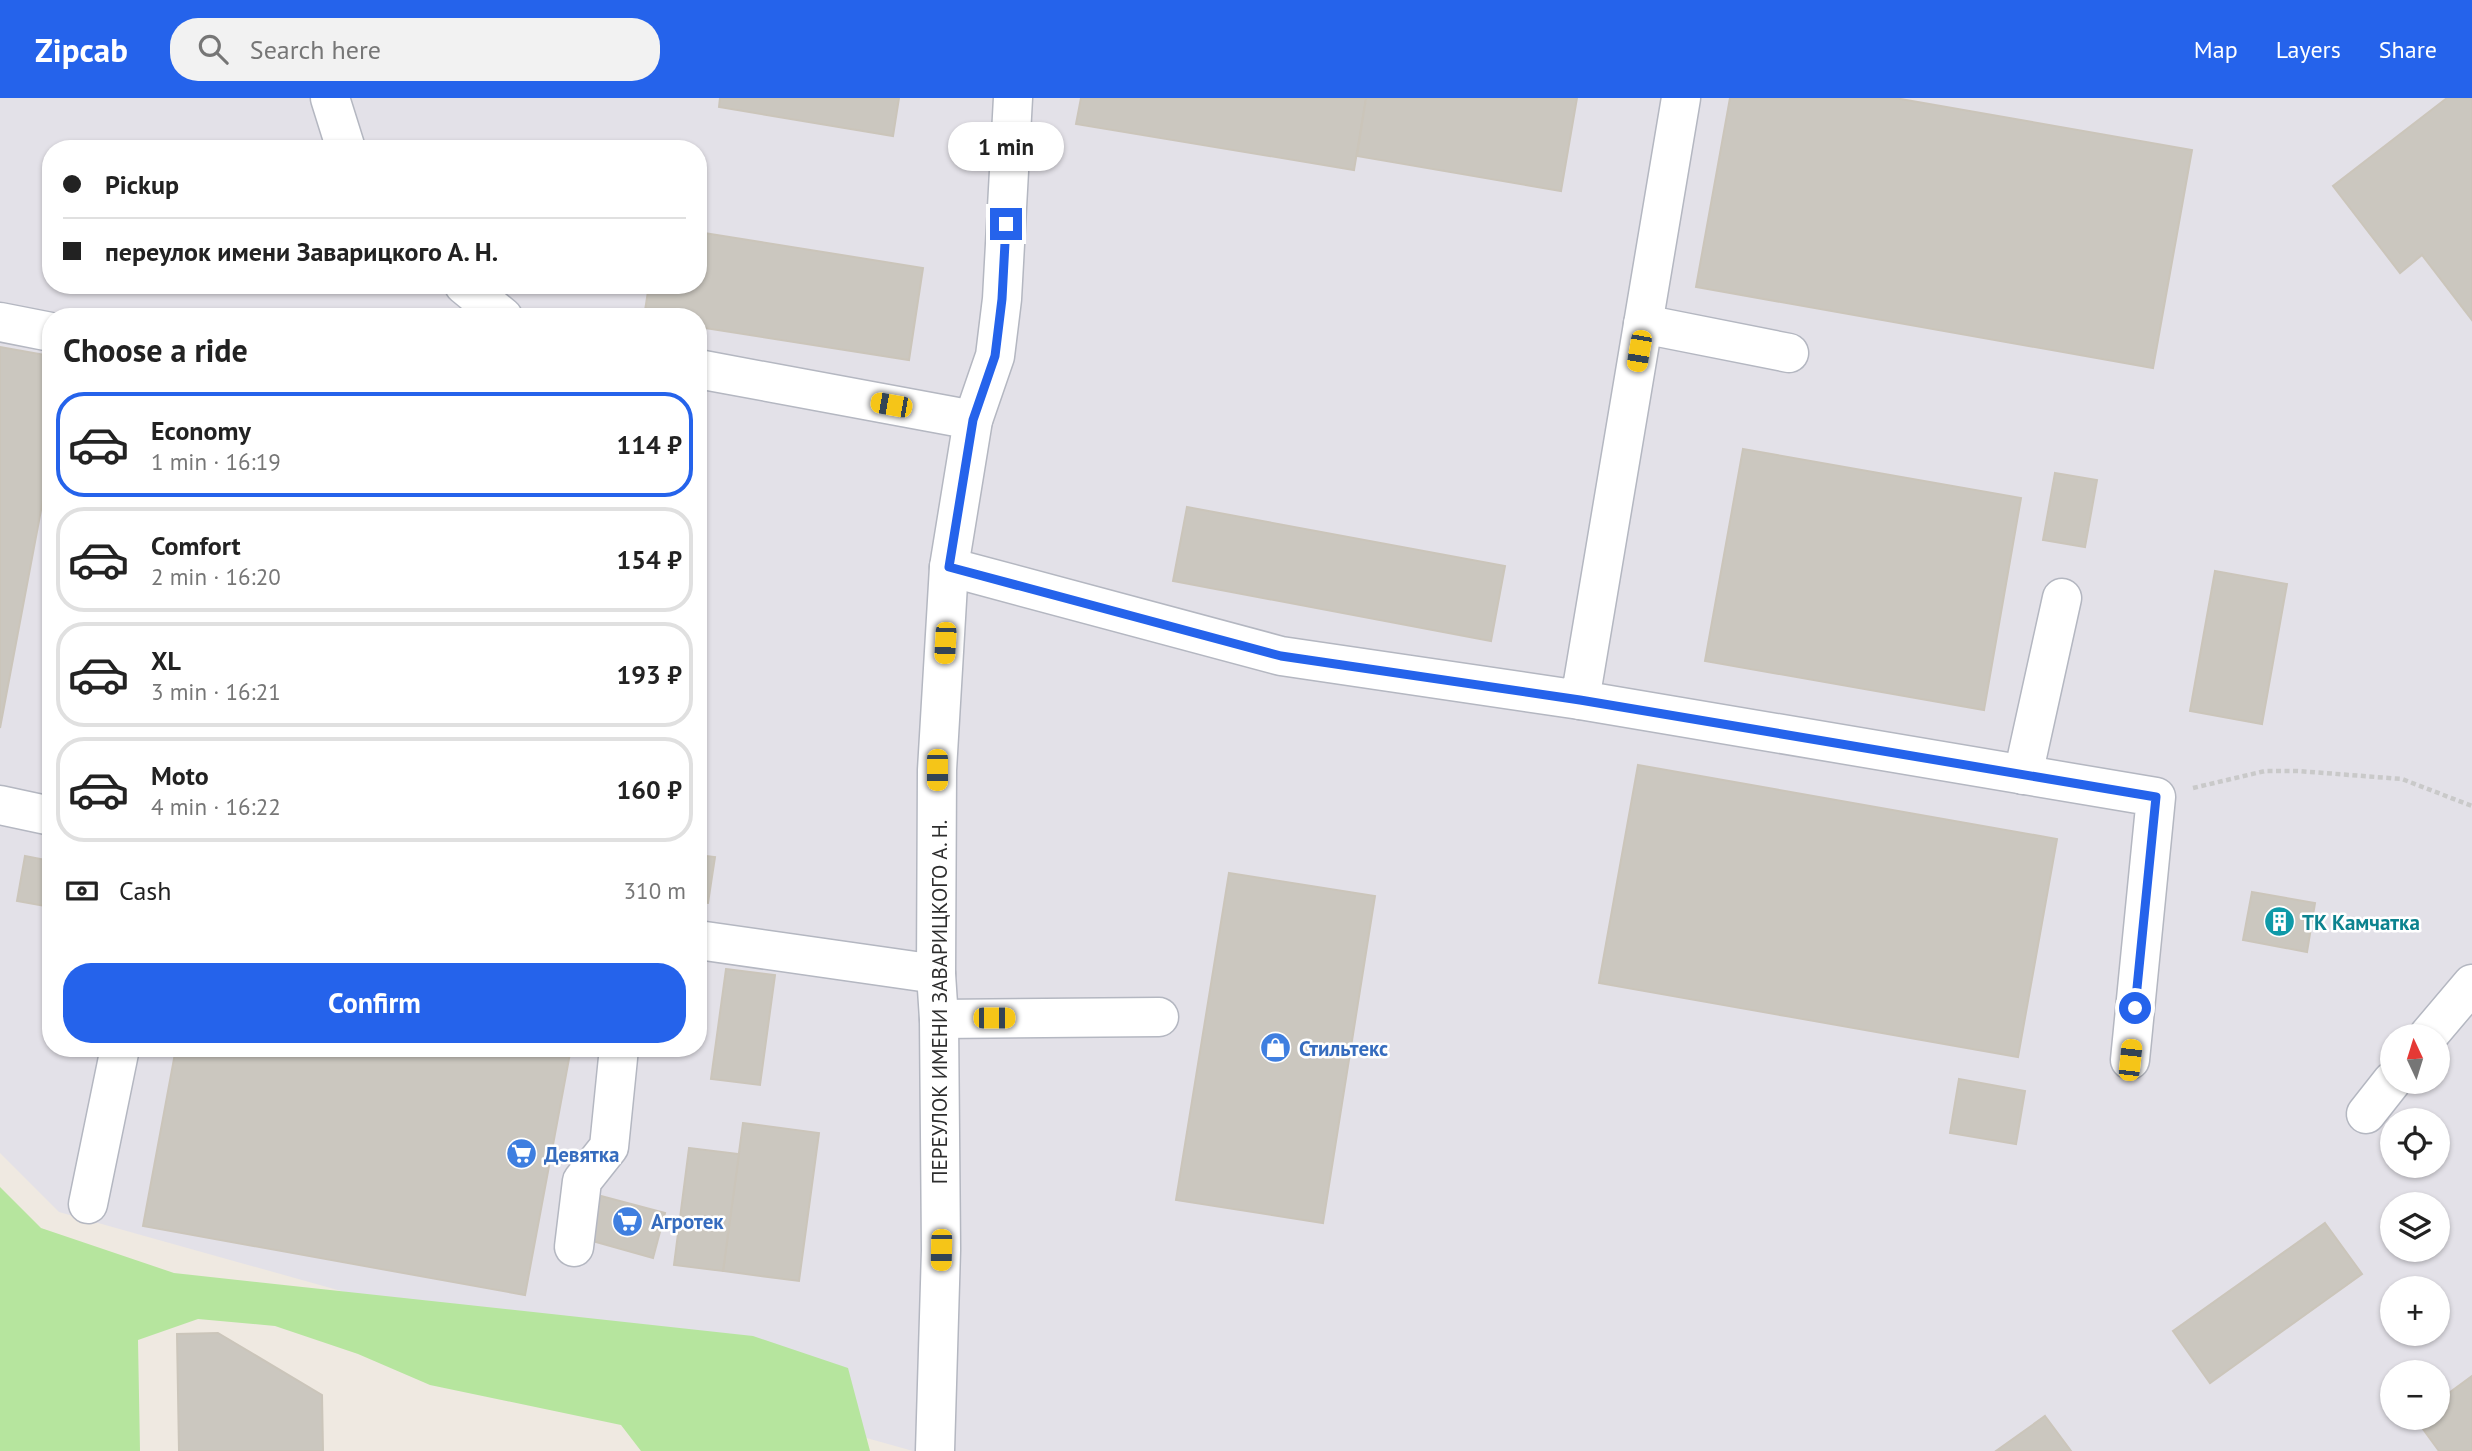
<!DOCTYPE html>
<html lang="en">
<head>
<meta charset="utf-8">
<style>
  body { margin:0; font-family:"PT Sans",sans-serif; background:#f2f2f2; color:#222; height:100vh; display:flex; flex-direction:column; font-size:26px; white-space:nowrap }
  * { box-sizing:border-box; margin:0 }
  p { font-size:23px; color:#767676 }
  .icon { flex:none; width:38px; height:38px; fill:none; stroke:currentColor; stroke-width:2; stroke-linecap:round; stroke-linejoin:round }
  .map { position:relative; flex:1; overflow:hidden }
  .drawer { position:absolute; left:42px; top:210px; width:665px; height:749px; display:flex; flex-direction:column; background:#fff; border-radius:28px; box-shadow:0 2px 5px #0004 }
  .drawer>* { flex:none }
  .top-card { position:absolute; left:42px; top:42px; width:665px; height:154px; border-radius:28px; box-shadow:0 2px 5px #0004; display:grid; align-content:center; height:154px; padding:0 21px; background:#fff }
  .needle { width:46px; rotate:356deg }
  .buttons { position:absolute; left:2380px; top:926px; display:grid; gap:14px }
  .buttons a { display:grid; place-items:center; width:70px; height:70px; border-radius:50%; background:#fff; box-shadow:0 2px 5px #0004; font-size:35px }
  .end { position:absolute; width:32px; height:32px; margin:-16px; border:9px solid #2563eb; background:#fff; box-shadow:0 0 0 4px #fff }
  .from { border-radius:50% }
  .bubble { position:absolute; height:49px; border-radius:24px; background:#fff; box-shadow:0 2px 5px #0004; font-size:23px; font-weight:700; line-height:49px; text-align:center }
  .car { position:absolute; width:21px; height:42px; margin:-21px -10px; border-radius:9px; box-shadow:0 0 5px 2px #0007; background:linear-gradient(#f5c518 24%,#345 0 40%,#f5c518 0 76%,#345 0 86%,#f5c518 0) }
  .top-card b { display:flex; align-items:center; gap:24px; height:66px; font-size:26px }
  .top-card b+b { border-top:2px solid #e0e0e0 }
  .top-card i { width:18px; height:18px; background:#222 }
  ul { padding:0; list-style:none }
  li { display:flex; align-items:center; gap:21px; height:105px; margin:0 14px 10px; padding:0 7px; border:4px solid #e0e0e0; border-radius:28px }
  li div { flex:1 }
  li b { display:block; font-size:26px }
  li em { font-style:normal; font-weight:700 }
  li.current { border-color:#2563eb }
  li>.icon { width:63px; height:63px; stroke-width:1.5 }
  h2 { padding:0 21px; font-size:32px; line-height:84px }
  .pay { display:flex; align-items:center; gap:18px; height:77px; padding:0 21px; font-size:26px }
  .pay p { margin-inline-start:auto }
  .action { display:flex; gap:14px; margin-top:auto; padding:14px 21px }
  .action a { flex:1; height:80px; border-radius:28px; background:#2563eb; color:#fff; font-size:28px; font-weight:700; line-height:80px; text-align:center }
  header { display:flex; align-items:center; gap:42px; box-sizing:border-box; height:98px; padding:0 35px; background:#2563eb; color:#fff }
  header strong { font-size:33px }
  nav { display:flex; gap:38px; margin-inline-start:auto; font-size:24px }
  .search { width:490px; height:63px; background:#f2f2f2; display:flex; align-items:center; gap:18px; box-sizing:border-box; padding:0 24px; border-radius:28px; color:#767676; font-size:26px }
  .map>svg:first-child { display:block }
  .industrial { fill:#e3e1e8; fill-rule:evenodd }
  .green { fill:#b6e59e }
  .building { fill:#cbc7bf; stroke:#cbc5ba; stroke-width:2 }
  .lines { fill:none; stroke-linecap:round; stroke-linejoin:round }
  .minor-casing { stroke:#b4b7c1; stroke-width:41 }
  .path { stroke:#c9c9c9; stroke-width:4.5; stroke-dasharray:5 3.5; stroke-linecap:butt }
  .minor { stroke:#fff; stroke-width:38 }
  .route { stroke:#2563eb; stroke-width:9 }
  .labels { text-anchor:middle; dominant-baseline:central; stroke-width:5; stroke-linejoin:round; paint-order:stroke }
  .culture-label { font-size:21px; font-weight:bold; fill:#0d838f; stroke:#fff; text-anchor:start }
  .street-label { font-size:21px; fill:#2e2e2e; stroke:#fff }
  .shop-label { font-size:21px; font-weight:bold; fill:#366cbe; stroke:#fff; text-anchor:start }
</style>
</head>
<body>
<header>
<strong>Zipcab</strong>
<div class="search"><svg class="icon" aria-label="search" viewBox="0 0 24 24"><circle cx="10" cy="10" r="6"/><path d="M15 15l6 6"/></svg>Search here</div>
<nav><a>Map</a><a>Layers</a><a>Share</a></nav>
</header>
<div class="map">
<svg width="2472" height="1353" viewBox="0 0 2472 1353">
  <rect width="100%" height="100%" fill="#efe9e1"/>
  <path class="industrial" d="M0 0H2472V1353H913L59 1114 0 1055ZM51 51H698V187H51ZM51 219H698V950H51ZM2392 938H2438V984H2392ZM2392 1022H2438V1068H2392ZM2392 1106H2438V1152H2392ZM2392 1190H2438V1236H2392ZM2392 1274H2438V1320H2392Z"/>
  <polygon class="green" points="0,1089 41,1130 174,1175 753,1238 848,1270 870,1353 641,1353 621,1327 430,1287 358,1256 275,1228 198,1221 138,1242 140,1353 0,1353"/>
  <g class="building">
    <polygon points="720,0 899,0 893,38 719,9"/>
    <polygon points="1081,0 1366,0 1354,72 1076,26"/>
    <polygon points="1366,0 1577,0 1561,93 1357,58"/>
    <polygon points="1730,0 1895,0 2192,52 2153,270 1696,189"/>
    <polygon points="2447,0 2472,0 2472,222 2422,157 2400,175 2333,88"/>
    <polygon points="698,134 923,170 909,262 698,229 698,219 644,219 649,187 698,187"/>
    <polygon points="0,249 51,258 51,359 0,630"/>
    <polygon points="1743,351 2021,400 1984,612 1705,563"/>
    <polygon points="2055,375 2097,382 2085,449 2043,442"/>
    <polygon points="1187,409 1505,468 1491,543 1173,483"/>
    <polygon points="2215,473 2287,486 2262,626 2190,613"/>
    <polygon points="1638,667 2057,741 2018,959 1599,885"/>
    <polygon points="698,757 715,759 708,805 698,804"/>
    <polygon points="25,758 51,763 51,809 17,803"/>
    <polygon points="1229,775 1375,798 1323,1125 1176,1102"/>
    <polygon points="2252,794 2315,805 2307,854 2243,842"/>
    <polygon points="726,871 775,877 760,987 711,981"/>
    <polygon points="176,950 571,950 525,1197 143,1128"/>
    <polygon points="1959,981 2025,993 2016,1046 1950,1035"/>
    <polygon points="743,1025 819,1035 799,1183 723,1173"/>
    <polygon points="689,1050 739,1056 723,1173 674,1167"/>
    <polygon points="601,1098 665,1115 653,1160 589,1142"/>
    <polygon points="2325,1125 2362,1176 2210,1285 2173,1233"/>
    <polygon points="218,1235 322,1297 323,1353 179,1353 177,1236"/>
    <polygon points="2472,1278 2472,1353 2439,1353 2415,1320 2438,1320 2438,1303"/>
    <polygon points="2045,1318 2071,1353 1996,1353"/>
  </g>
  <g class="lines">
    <defs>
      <g id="minor">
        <polyline points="330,0 346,51"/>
        <polyline points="464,187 503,219"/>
        <polyline points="0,224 51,234"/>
        <polyline points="1643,226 1789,255"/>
        <polyline points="698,271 973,322"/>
        <polyline points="949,469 1281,558 1580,602 1681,0"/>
        <polyline points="1580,602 2156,699 2130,962"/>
        <polyline points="2023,677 2062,500"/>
        <polyline points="0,707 51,718"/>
        <polyline points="698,842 936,876"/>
        <polyline points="939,921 1159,919"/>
        <polyline points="2428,938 2472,886"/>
        <polyline points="2366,1016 2392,983"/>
        <polyline points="88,1106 120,950"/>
        <polyline points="574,1149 582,1083 609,1049 619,950"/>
        <polyline points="935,1353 941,1152 939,921 936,876 937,672 949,469 973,322 995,258 1002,201 1013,0"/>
      </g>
    </defs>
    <use href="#minor" class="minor-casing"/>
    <polyline class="path" points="2193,690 2265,673 2298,673 2402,681 2472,708"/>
    <use href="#minor" class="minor"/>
  </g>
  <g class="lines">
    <polyline class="route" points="1006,126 1002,201 995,258 973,322 949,469 1281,558 1580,602 2156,699 2135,910"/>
  </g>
  <defs>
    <symbol id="building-disc" viewBox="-11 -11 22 22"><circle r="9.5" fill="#0f9aa8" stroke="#fff"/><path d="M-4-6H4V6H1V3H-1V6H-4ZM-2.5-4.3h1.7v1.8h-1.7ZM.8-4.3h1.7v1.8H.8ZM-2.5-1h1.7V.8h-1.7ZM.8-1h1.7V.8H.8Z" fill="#fff"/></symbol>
    <symbol id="shop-disc" viewBox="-11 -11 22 22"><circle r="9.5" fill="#3f7fe0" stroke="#fff"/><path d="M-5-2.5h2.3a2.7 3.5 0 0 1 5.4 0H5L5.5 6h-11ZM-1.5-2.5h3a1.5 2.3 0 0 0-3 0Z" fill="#fff"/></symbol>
    <symbol id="supermarket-disc" viewBox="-11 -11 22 22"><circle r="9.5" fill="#3f7fe0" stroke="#fff"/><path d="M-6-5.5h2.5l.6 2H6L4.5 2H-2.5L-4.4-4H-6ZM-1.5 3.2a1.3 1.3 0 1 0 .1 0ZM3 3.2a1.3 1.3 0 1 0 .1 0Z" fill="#fff"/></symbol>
  </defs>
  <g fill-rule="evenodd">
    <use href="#building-disc" x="2262" y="806" width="35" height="35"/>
    <use href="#shop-disc" x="1258" y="932" width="35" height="35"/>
    <use href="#supermarket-disc" x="504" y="1038" width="35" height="35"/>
    <use href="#supermarket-disc" x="610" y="1106" width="35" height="35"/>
  </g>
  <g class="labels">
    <g class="culture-label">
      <text x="2302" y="824">ТК Камчатка</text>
    </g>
    <g class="street-label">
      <text transform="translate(939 904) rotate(-90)">ПЕРЕУЛОК ИМЕНИ ЗАВАРИЦКОГО А. Н.</text>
    </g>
    <g class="shop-label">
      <text x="1299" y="950">Стильтекс</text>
      <text x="544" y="1056">Девятка</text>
      <text x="651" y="1123">Агротек</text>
    </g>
  </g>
</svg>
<div class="buttons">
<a><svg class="needle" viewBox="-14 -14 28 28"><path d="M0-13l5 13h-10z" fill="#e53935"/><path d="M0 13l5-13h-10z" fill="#767676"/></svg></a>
<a><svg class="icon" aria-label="locate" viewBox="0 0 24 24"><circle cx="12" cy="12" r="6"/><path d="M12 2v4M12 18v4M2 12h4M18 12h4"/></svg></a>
<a><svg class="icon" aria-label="layers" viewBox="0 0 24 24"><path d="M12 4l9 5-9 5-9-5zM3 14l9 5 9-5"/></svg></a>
<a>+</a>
<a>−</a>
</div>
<i class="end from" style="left:2135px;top:910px"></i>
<i class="end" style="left:1006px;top:126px"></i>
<div class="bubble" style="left:948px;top:24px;width:116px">1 min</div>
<i class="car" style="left:1639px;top:253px;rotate:190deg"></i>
<i class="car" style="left:891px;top:307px;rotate:280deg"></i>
<i class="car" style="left:945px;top:545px;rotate:183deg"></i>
<i class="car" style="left:937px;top:672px;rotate:180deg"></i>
<i class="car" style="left:994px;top:920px;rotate:90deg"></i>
<i class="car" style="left:2130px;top:962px;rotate:6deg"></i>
<i class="car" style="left:941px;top:1152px;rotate:181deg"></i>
<div class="top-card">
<b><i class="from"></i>Pickup</b>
<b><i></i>переулок имени Заварицкого А. Н.</b>
</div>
<section class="drawer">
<h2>Choose a ride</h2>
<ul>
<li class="current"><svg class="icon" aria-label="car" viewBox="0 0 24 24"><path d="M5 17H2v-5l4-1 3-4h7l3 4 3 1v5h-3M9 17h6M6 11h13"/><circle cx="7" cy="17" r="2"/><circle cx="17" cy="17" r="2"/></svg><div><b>Economy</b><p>1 min · 16:19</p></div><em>114 ₽</em></li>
<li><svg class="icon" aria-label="car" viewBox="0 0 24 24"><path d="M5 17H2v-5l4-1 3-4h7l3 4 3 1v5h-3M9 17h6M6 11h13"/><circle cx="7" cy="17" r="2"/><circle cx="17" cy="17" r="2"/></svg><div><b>Comfort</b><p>2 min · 16:20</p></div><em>154 ₽</em></li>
<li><svg class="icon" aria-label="car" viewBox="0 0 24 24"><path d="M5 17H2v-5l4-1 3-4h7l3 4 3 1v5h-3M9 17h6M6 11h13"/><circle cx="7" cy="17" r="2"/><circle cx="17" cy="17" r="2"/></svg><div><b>XL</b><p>3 min · 16:21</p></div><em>193 ₽</em></li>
<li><svg class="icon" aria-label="car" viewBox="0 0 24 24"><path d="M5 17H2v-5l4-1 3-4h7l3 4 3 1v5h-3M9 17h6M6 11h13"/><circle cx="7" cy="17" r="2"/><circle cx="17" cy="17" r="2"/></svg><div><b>Moto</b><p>4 min · 16:22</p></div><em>160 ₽</em></li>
</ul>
<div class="pay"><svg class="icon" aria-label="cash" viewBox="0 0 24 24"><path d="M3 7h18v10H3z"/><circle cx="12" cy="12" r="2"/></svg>Cash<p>310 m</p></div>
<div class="action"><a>Confirm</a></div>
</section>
</div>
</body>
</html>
